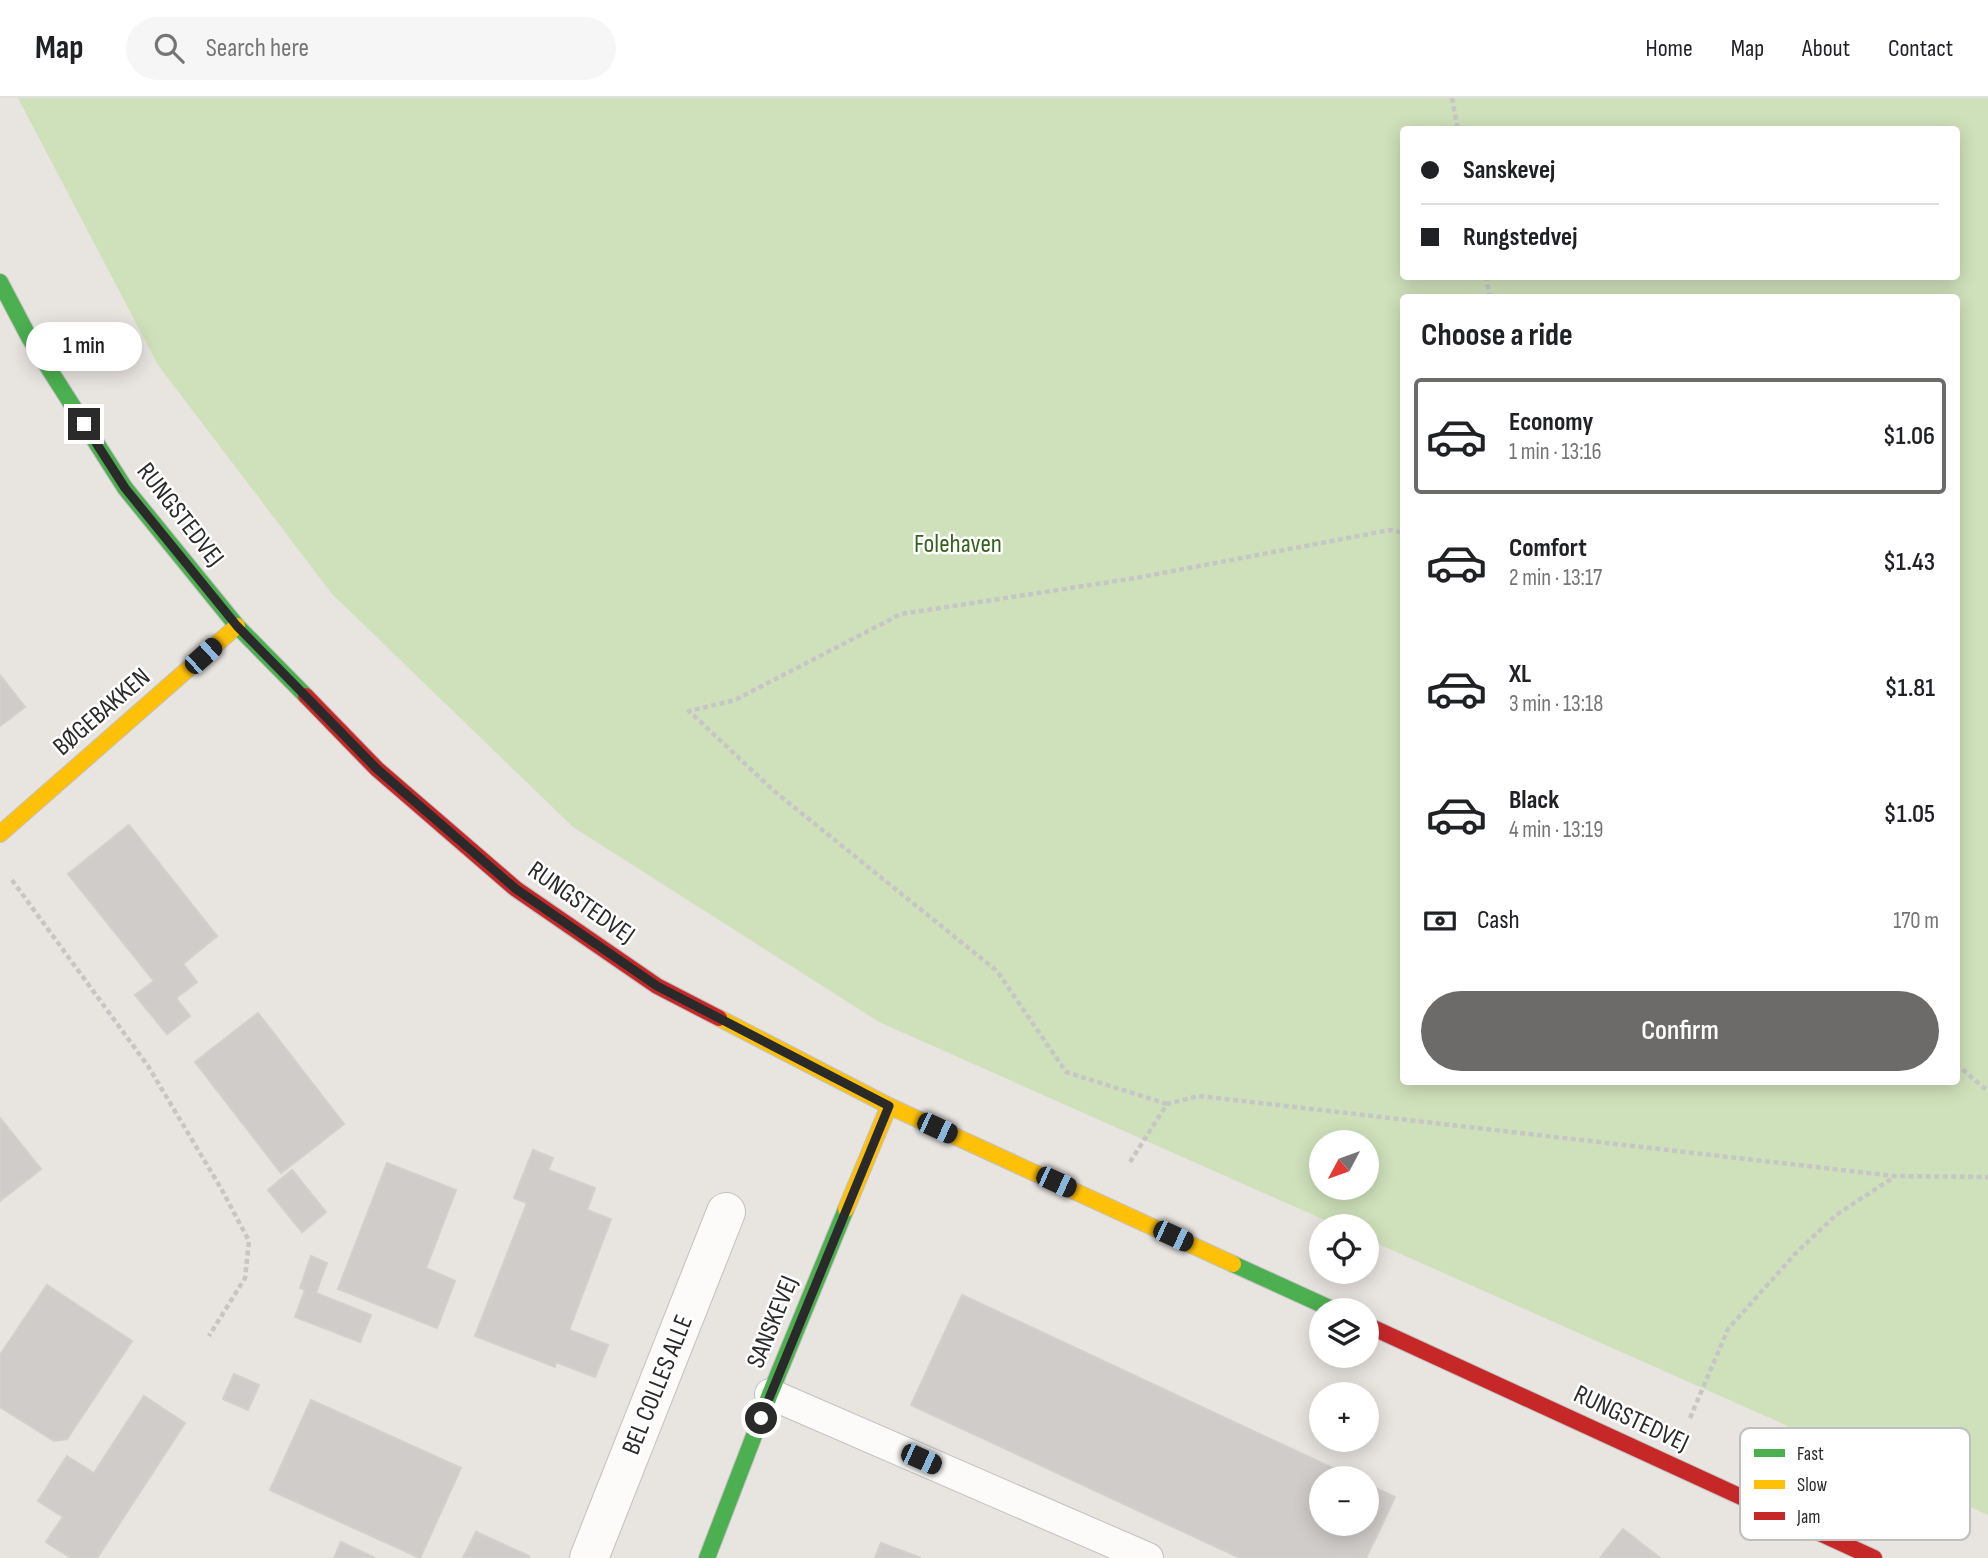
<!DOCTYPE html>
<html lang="en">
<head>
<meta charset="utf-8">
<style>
  body { margin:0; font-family:"Sofia Sans Condensed",sans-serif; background:#f6f6f6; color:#202124; height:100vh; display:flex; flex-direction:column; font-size:26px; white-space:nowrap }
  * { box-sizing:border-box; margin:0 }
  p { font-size:23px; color:#757577 }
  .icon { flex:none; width:38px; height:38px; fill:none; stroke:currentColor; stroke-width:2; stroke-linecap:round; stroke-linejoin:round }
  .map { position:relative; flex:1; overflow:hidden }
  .side { position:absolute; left:1400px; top:196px; width:560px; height:791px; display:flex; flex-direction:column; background:#fff; border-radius:7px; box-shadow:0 4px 18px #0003 }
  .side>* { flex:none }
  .top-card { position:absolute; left:1400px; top:28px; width:560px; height:154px; border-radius:7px; box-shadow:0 4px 18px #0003; display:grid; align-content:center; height:154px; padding:0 21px; background:#fff }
  .needle { width:46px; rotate:229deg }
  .buttons { position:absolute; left:1309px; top:1032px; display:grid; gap:14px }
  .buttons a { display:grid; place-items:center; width:70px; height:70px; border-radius:50%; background:#fff; box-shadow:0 4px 18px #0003; font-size:35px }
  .end { position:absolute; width:32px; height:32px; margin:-16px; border:9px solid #2a2a2a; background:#fff; box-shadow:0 0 0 4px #fff }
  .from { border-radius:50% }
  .bubble { position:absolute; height:49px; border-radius:24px; background:#fff; box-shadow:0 4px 18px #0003; font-size:23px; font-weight:600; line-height:49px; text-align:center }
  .car { position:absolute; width:21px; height:42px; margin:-21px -10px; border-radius:9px; box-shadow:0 0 5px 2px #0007; background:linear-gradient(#222 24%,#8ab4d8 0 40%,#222 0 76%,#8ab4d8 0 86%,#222 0) }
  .top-card b { display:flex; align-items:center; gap:24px; height:66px; font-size:26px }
  .top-card b+b { border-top:2px solid #e0e0e0 }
  .top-card i { width:18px; height:18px; background:#202124 }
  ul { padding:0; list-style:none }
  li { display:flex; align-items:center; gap:21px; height:116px; margin:0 14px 10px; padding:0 7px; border:4px solid transparent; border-radius:7px }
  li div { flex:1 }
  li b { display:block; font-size:26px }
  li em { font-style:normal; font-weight:600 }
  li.on { border-color:#6c6b6a }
  li>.icon { width:63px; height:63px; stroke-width:1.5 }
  h2 { padding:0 21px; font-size:32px; line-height:84px }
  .pay { display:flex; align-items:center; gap:18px; height:77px; padding:0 21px; font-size:26px }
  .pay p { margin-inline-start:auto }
  .cta { display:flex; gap:14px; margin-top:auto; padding:14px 21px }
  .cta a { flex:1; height:80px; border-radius:42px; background:#6c6b6a; color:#fff; font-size:28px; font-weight:600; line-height:80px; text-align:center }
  header { display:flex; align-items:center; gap:42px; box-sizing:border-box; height:98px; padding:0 35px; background:#fff; border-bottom:2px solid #e0e0e0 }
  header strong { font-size:33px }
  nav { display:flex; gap:38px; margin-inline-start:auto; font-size:24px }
  .search { width:490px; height:63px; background:#f6f6f6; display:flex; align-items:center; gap:18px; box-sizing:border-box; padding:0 24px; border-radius:38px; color:#757577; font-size:26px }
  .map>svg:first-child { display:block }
  .green { fill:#cfe1bb; fill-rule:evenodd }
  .building { fill:#cfccc9; stroke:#d3cfcc; stroke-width:2 }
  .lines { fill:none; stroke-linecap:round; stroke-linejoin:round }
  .lane-casing { stroke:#c2c1c1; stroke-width:32 }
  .street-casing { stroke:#c2c1c1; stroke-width:40 }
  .fast-casing { stroke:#c2c1c1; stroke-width:18 }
  .slow-casing { stroke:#c2c1c1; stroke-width:18 }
  .jam-casing { stroke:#c2c1c1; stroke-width:18 }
  .path { stroke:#c6c6c5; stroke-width:4.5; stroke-dasharray:5 3.5; stroke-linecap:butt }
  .lane { stroke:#fcfbfa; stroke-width:30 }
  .street { stroke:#fcfbfa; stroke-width:38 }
  .fast { stroke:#4caf50; stroke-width:16 }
  .slow { stroke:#ffc107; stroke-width:16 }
  .jam { stroke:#c62828; stroke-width:16 }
  .route { stroke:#2a2a2a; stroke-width:9 }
  .labels { text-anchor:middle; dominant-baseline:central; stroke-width:5; stroke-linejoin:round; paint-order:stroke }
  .street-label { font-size:26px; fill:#2a2a2a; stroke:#fff }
  .park-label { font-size:26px; fill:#35631e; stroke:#fff }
  .key { fill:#fff; stroke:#bfbfbf; stroke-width:2 }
  .key-label { font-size:19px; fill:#2a2a2a }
</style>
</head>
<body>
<header>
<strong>Map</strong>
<div class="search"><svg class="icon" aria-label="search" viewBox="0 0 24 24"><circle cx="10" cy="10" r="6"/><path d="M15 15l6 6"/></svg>Search here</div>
<nav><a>Home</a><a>Map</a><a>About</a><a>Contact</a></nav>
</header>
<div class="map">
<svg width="1988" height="1460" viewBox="0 0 1988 1460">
  <rect width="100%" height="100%" fill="#e8e4e0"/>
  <path class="green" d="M18 0H1988V1417L1367 1141V1129H1340L879 924 573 729 332 496 158 267ZM1404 32H1956V178H1404ZM1404 200H1956V984H1404ZM1321 1045H1367V1090H1321Z"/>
  <g class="building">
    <polygon points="0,577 25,609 0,628"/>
    <polygon points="129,727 217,838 183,866 197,884 176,900 190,918 167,936 135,897 154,883 68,776"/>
    <polygon points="258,915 344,1026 281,1075 195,964"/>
    <polygon points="0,1020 41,1071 0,1103"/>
    <polygon points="533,1052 553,1060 548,1072 595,1090 587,1112 611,1121 569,1232 608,1247 595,1279 556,1264 555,1269 475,1238 527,1105 514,1100"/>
    <polygon points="387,1065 456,1092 426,1170 455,1183 437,1230 338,1191"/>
    <polygon points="292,1072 326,1114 302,1134 268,1092"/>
    <polygon points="311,1158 327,1165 316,1195 371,1217 360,1244 295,1219 305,1192 300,1190"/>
    <polygon points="47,1187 132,1243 67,1341 54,1343 0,1309 0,1257"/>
    <polygon points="962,1197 1356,1381 1321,1381 1321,1426 1367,1426 1367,1386 1395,1399 1366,1460 1240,1460 911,1307"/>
    <polygon points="234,1276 259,1287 248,1312 223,1301"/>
    <polygon points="144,1298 185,1325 97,1460 71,1460 46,1444 63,1419 38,1403 67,1358 94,1375"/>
    <polygon points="311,1302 461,1370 420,1460 270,1392"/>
    <polygon points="1623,1431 1660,1460 1600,1460"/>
    <polygon points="476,1434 529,1458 529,1460 463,1460"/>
    <polygon points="341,1444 375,1460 334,1460"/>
    <polygon points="881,1445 921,1460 875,1460"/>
  </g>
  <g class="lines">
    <defs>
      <polyline id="lane" points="770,1296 1148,1460"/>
      <polyline id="street" points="589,1460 726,1114"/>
      <g id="fast">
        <polyline points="0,184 30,241 125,390 237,528 306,598"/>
        <polyline points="1233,1166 1336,1213"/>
        <polyline points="707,1460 770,1296 846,1111"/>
      </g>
      <g id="slow">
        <polyline points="0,736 237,528"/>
        <polyline points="719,920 889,1008 1233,1166"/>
        <polyline points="846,1111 889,1008"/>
      </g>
      <g id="jam">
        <polyline points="306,598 377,671 516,791 657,888 719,920"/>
        <polyline points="1367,1227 1874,1460"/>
      </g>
    </defs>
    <use href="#lane" class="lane-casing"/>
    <use href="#street" class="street-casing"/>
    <use href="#fast" class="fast-casing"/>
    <use href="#slow" class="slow-casing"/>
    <use href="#jam" class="jam-casing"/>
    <g class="path">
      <polyline points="1452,0 1458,32"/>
      <polyline points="1486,178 1490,200"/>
      <polyline points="12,782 148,968 222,1092 249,1143 245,1180 209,1238"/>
      <polyline points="1956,966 1988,993"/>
      <polyline points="1167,1006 1066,974 997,873 774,693 689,613 735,602 901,516 1136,480 1390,432 1404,435"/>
      <polyline points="1130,1064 1167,1006 1199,998 1894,1078 1988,1079"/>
      <polyline points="1690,1320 1728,1231 1795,1156 1836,1117 1894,1079"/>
    </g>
    <use href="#lane" class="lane"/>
    <use href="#street" class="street"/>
    <use href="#fast" class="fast"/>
    <use href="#slow" class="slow"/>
    <use href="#jam" class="jam"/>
  </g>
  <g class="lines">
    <polyline class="route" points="84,326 125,390 237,528 377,671 516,791 657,888 889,1008 761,1320"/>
  </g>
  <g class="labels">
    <g class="street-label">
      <text transform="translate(180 417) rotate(52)">RUNGSTEDVEJ</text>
      <text transform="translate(102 614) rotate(-41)">BØGEBAKKEN</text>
      <text transform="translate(581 805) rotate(35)">RUNGSTEDVEJ</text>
      <text transform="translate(773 1224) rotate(-68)">SANSKEVEJ</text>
      <text transform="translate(658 1287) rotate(-68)">BEL COLLES ALLE</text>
      <text transform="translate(1631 1321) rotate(25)">RUNGSTEDVEJ</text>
    </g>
    <g class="park-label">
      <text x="958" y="446">Folehaven</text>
    </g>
  </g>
  <rect x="1740" y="1330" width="230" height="112" rx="10" class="key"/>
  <rect x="1754" y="1351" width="31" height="8" fill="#4caf50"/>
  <rect x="1754" y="1382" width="31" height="9" fill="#ffc107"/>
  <rect x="1754" y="1414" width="31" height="8" fill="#c62828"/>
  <g class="key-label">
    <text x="1797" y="1362">Fast</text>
    <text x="1797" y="1393">Slow</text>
    <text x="1797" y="1425">Jam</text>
  </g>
</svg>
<div class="buttons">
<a><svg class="needle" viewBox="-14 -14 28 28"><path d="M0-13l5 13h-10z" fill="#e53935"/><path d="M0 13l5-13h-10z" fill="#757577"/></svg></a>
<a><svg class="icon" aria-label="locate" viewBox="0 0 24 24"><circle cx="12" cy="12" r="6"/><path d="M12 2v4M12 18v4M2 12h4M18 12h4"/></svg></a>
<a><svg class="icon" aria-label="layers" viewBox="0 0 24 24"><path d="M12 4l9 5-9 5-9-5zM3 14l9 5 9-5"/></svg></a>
<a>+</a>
<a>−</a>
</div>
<i class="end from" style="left:761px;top:1320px"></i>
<i class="end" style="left:84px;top:326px"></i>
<div class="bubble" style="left:26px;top:224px;width:116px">1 min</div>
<i class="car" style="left:203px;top:558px;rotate:48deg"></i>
<i class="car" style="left:937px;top:1030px;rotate:115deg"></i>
<i class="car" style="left:1056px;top:1084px;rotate:115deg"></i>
<i class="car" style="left:1173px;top:1138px;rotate:115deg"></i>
<i class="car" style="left:921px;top:1361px;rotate:114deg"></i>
<div class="top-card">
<b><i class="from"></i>Sanskevej</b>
<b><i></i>Rungstedvej</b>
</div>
<section class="side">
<h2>Choose a ride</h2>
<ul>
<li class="on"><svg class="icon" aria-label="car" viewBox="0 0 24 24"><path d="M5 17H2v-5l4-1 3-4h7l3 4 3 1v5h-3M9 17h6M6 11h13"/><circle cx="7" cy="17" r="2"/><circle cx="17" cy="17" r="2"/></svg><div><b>Economy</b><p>1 min · 13:16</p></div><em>$1.06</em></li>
<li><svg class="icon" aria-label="car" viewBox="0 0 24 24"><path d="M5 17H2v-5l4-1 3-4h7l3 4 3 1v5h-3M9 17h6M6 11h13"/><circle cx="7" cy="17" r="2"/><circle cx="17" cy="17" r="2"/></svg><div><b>Comfort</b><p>2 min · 13:17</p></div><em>$1.43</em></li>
<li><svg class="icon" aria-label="car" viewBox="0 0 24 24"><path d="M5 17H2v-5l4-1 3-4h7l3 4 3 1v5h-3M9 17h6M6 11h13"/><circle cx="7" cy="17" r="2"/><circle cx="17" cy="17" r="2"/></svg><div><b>XL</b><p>3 min · 13:18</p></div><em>$1.81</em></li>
<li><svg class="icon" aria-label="car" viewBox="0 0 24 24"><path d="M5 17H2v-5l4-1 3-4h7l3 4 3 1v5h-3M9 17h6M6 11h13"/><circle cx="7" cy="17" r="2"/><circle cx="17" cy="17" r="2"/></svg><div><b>Black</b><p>4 min · 13:19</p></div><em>$1.05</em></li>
</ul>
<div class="pay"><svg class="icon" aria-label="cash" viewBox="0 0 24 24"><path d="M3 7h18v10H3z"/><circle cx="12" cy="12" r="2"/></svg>Cash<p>170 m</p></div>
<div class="cta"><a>Confirm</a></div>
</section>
</div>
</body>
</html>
